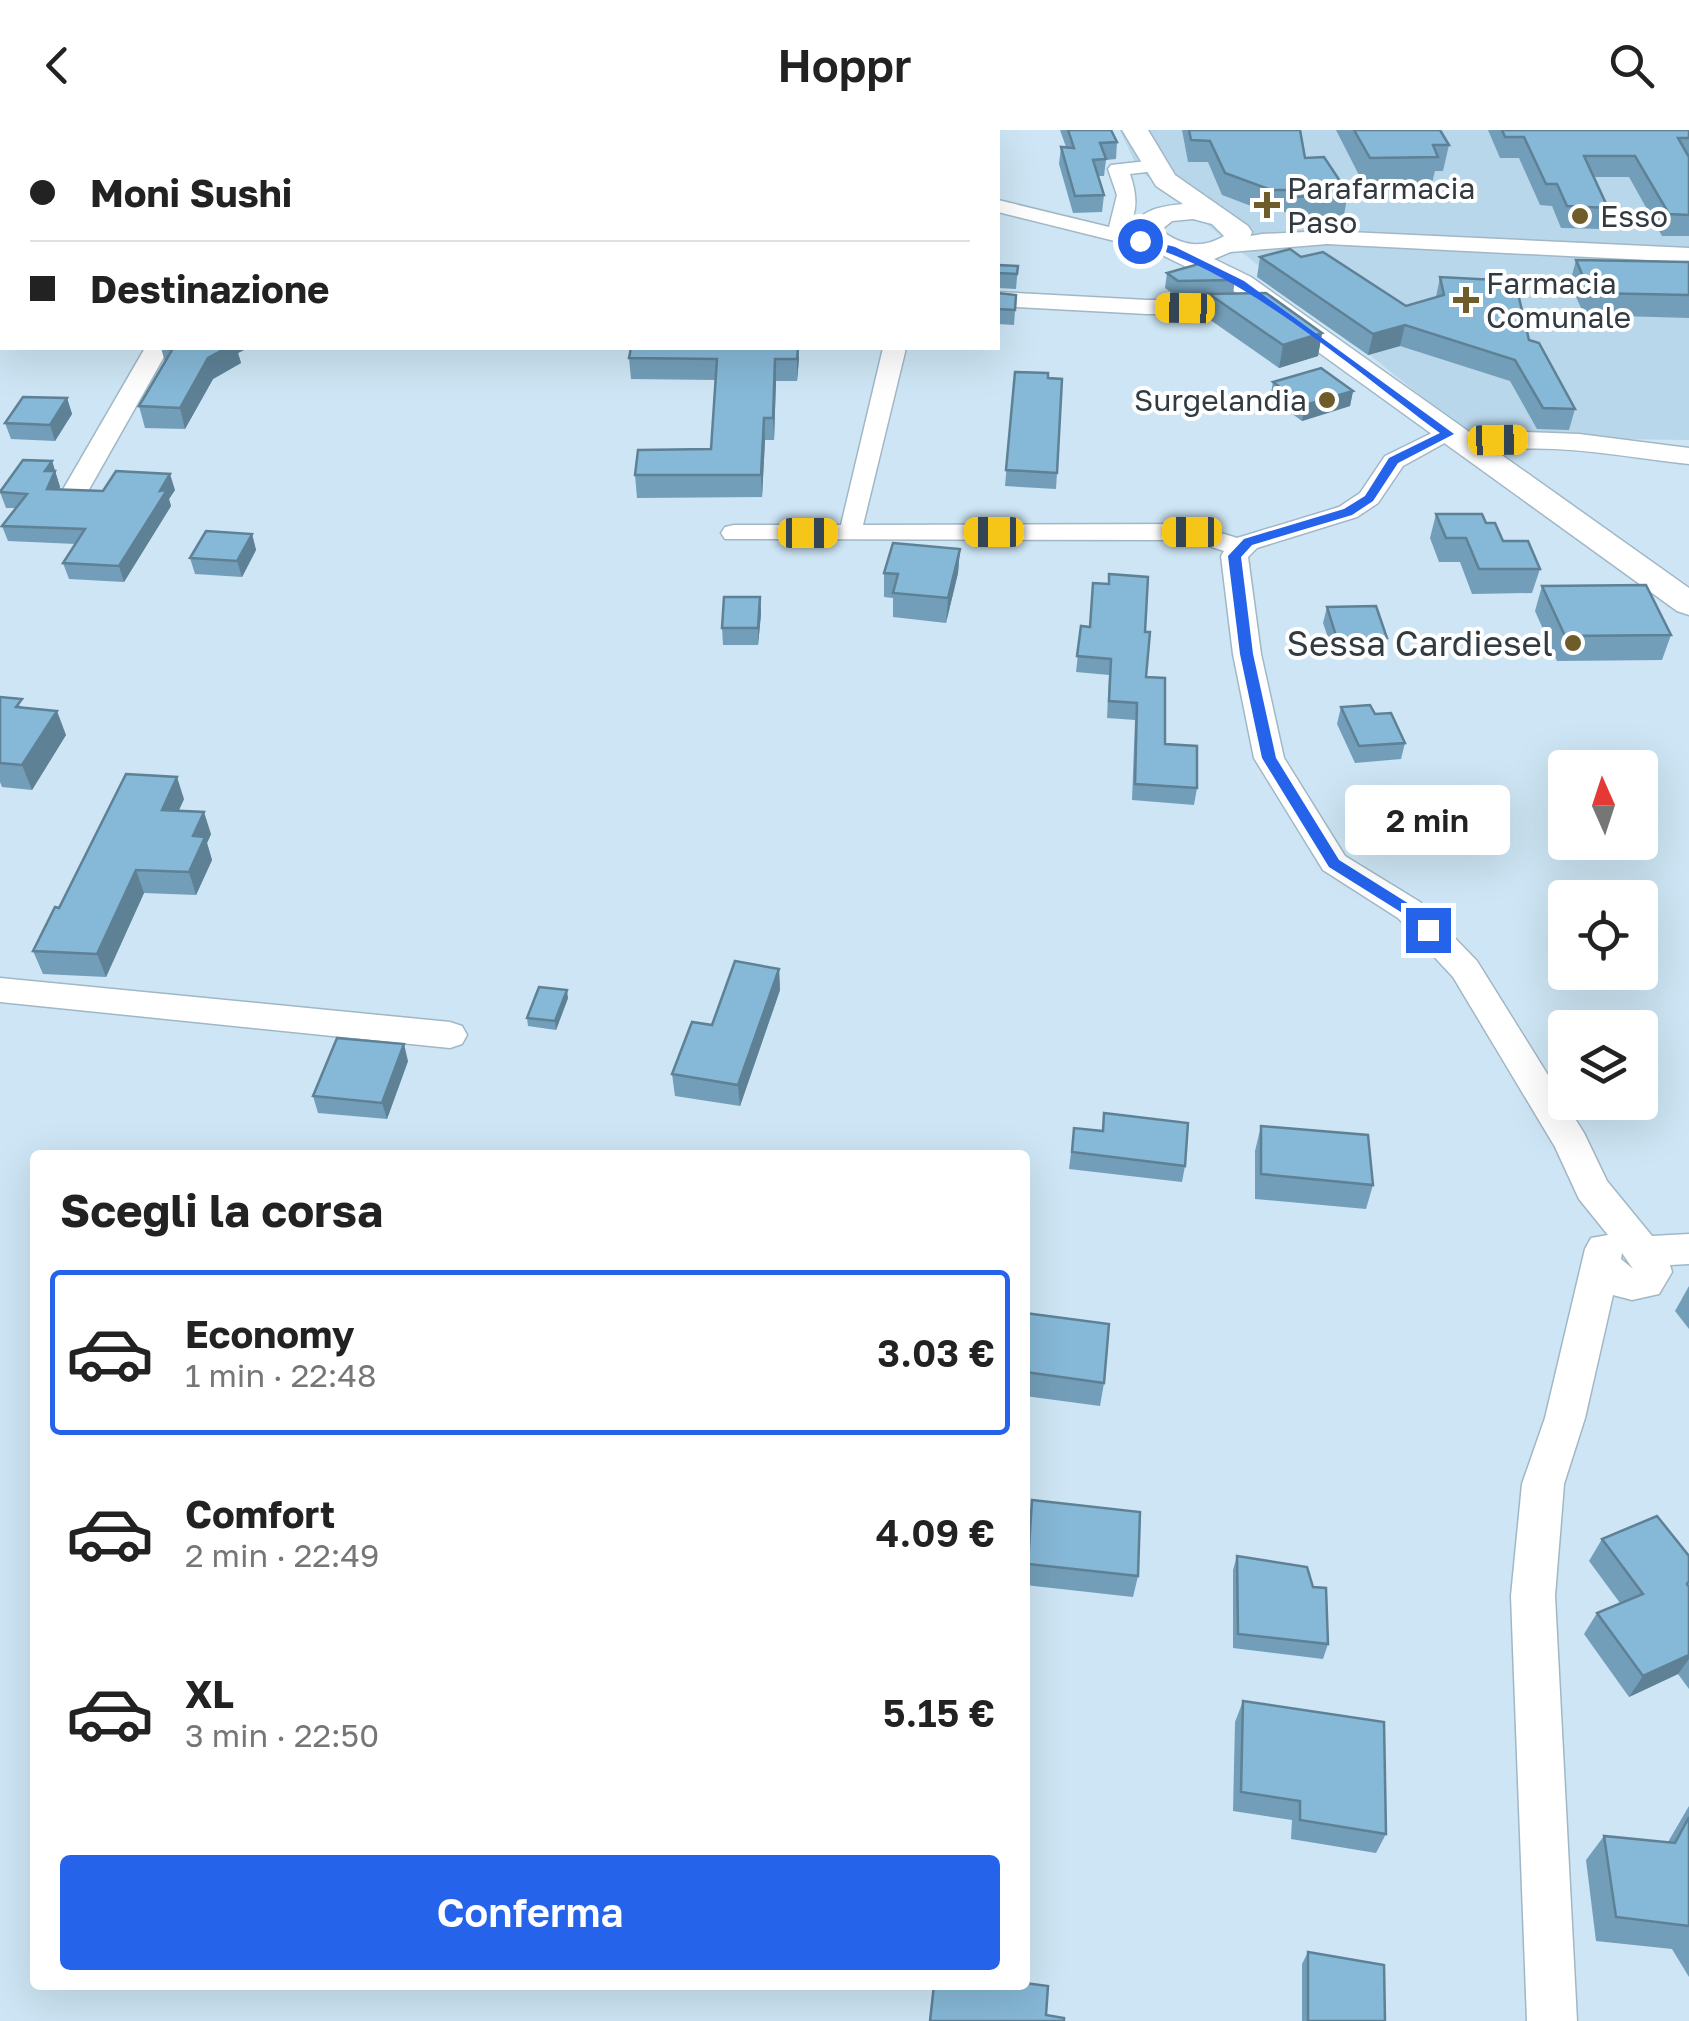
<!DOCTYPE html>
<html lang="it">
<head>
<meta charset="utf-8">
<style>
  body { margin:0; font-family:"Golos Text",sans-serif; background:#f6f6f6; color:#222; height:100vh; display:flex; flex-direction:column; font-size:38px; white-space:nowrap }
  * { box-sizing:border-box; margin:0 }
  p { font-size:32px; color:#767676 }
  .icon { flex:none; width:55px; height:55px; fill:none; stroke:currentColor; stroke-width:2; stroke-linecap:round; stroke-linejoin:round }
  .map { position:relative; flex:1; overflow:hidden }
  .details { position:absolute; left:30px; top:1020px; width:1000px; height:840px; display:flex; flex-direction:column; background:#fff; border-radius:10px; box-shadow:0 10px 40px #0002 }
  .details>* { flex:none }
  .hud { position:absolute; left:0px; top:0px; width:1000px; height:220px; box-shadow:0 10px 40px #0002; display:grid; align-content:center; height:220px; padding:0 30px; background:#fff }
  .needle { width:65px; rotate:357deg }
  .controls { position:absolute; left:1548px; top:620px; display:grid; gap:20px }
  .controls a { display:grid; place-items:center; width:110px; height:110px; border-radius:10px; background:#fff; box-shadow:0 10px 40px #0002; font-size:50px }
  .end { position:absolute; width:45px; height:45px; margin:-22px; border:12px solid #2563eb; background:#fff; box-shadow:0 0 0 5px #fff }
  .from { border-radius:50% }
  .bubble { position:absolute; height:70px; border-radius:10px; background:#fff; box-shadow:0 10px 40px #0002; font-size:32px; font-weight:600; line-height:70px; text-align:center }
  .car { position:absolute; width:30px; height:60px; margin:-30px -15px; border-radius:12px; box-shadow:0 0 8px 2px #0007; background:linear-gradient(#f5c518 24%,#345 0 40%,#f5c518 0 76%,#345 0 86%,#f5c518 0) }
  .hud b { display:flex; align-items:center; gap:35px; height:95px; font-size:38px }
  .hud b+b { border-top:2px solid #e0e0e0 }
  .hud i { width:25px; height:25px; background:#222 }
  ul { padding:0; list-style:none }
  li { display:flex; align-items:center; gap:30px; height:165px; margin:0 20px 15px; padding:0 10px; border:5px solid transparent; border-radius:10px }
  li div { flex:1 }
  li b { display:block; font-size:38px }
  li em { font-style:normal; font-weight:600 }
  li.current { border-color:#2563eb }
  li>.icon { width:90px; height:90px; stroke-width:1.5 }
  h2 { padding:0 30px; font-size:45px; line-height:120px }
  .button { display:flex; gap:20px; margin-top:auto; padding:20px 30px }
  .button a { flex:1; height:115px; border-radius:10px; background:#2563eb; color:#fff; font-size:40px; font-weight:600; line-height:115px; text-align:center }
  header { display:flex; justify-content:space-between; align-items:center; height:130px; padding:0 30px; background:#fff; font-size:45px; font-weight:600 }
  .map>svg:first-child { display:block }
  .built { fill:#b9d7eb }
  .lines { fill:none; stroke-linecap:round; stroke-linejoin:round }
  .minor-casing { stroke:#a1b7c6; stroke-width:3 }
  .major-casing { stroke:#a1b7c6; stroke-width:3 }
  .minor { fill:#fff; fill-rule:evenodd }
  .major { fill:#fff; fill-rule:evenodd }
  .wall { fill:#739eb9 }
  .shaded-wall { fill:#5e8196 }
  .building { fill:#86b8d7; stroke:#5e8196; stroke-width:2.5 }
  .route { fill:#2563eb }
  .poi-dot { fill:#6e5c2a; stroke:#fff; stroke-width:4 }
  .labels { text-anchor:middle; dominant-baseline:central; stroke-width:8; stroke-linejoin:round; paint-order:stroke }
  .far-poi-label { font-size:30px; fill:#313b41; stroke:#fff; text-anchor:start }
  .poi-label { font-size:35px; fill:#313b41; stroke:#fff; text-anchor:end }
</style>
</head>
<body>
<header><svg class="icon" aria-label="back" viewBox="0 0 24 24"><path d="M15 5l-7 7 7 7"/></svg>Hoppr<svg class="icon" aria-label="search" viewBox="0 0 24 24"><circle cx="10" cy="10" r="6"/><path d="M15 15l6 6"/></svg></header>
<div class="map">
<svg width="1689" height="1891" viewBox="0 0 1689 1891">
  <rect width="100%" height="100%" fill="#cde5f4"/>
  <polygon class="built" points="1120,0 1689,0 1689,310 1472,307 1138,39"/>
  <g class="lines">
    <defs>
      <g id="minor">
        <rect x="445" y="0" width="20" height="2"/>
        <rect x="834" y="0" width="20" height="2"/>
        <path d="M1156 30 1166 36 1163 40 1130 44C1137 64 1139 85 1125 101L1179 114 1182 119 1179 124 1171 125 998 82V70L1109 97 1117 65 1108 39 1111 35Z"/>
        <rect x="0" y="58" width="2" height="12"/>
        <polygon points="1327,101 1689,118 1689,132 1327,114 1230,122 1219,116 1222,111 1262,104"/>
        <polygon points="998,162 1147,170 1251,169 1262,176 1251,183 1147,184 998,176"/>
        <polygon points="145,218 169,218 87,363 74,371 65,368 61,363"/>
        <path d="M883 218H906L863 395 1192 394 1237 408 1339 377 1360 363 1385 326 1440 299H1458L1461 304 1403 336 1378 373 1357 387 1257 418 1248 427 1261 524 1284 628 1345 726 1420 772 1477 831 1584 1003 1607 1051 1652 1106 1689 1104V1134L1670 1135 1672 1142 1659 1164 1632 1170 1613 1165 1585 1288 1564 1354 1555 1466 1577 1891H1527L1511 1466 1522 1354 1545 1288 1585 1119 1591 1108 1608 1105 1579 1069 1555 1017 1453 847 1398 788 1323 740 1254 628 1233 524 1221 426 1224 421 1190 410 725 409 721 403 725 397 734 395H841ZM1622 1123 1633 1139 1621 1129Z"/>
        <path d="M1525 302 1579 304 1689 318V334C1614 326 1544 309 1469 325L1457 318 1469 311Z"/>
        <polygon points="0,848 450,892 462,896 467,905 462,914 450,918 0,872"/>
      </g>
      <path id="major" d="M1122 0H1148L1175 45 1248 96 1252 102 1247 115 1214 129 1251 147 1689 458V485L1677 481 1231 159 1156 122 1133 102C1137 79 1163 76 1183 74L1156 56ZM1193 89 1212 94 1224 106C1203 119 1180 116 1161 100L1172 91Z"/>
    </defs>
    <use href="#minor" class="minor-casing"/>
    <use href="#major" class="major-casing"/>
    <use href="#minor" class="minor"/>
    <use href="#major" class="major"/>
  </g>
  <g class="wall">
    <polygon points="1060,0 1111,0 1117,12 1116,29 1106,30 1104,46 1098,46 1104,65 1102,82 1073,83 1059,34 1061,17 1066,17"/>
    <polygon points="1182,0 1300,0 1305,28 1348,63 1344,85 1292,89 1287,82 1267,82 1222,65 1208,32 1188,32"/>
    <polygon points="1336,0 1440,0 1449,15 1443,41 1435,41 1432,53 1364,55"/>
    <polygon points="1488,0 1689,0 1689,106 1662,106 1629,47 1594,47 1608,78 1602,99 1561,98 1552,76 1540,75 1519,28 1500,28"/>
    <polygon points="1260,127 1301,127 1406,176 1436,167 1440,147 1529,210 1575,279 1569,300 1537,299 1510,251 1400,216 1368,225 1257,147"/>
    <polygon points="1576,130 1689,132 1689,188 1584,185 1570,153"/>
    <polygon points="998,135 1018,136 1016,159 998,158"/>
    <polygon points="1167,143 1235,150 1233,164 1322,203 1318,226 1279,238 1206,187 1209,165 1176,166 1165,158"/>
    <polygon points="998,163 1016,165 1014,195 998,194"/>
    <polygon points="161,218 248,218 238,223 241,233 213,249 185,299 145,298 139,276 165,232"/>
    <polygon points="629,228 799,228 797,251 776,251 774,310 765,310 762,367 637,368 635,345 711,319 715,250 631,249"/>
    <polygon points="1015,242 1057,343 1056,359 1005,356"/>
    <polygon points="1273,252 1353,261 1350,276 1302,291 1270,268"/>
    <polygon points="67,268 72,284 55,311 11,309 5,293"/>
    <polygon points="52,331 60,357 59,359 103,361 175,360 169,369 171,376 124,452 69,449 63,433 76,414 8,411 2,396 16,378 6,378 0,362"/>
    <polygon points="1436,384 1486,393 1503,411 1540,439 1532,463 1472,464 1460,432 1439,432 1430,408"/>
    <polygon points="252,404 256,420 242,447 195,444 190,428"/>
    <polygon points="960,419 958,443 946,493 893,487 893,468 884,467 884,443"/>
    <polygon points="1109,444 1145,502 1146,547 1165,614 1197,658 1194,675 1132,670 1135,590 1107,588 1109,545 1076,542 1081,496 1089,497 1108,454"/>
    <polygon points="1542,456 1671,505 1662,530 1557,531 1535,481"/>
    <polygon points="760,467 761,484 758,515 723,515 722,498"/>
    <polygon points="1327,477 1387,508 1383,524 1334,525 1323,493"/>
    <polygon points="0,567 25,578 66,605 32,660 2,657 0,652"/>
    <polygon points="1341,577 1375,584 1405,613 1401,629 1355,633 1337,594"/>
    <polygon points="184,669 179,680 211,704 207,713 212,730 196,765 144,763 106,847 43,844 33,821 59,778"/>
    <polygon points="779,839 780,860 740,976 675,966 672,944 712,895"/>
    <polygon points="568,868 556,900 528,896 527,888"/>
    <polygon points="408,931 387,989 318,983 313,966"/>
    <polygon points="1104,983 1185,1036 1182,1052 1069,1039 1074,998 1102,1001"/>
    <polygon points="1261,996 1373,1055 1366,1079 1255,1069 1255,1021"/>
    <polygon points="1689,1156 1689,1199 1675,1181"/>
    <polygon points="1025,1183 1104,1253 1100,1276 1025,1266"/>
    <polygon points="1032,1370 1138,1446 1133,1467 1025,1455 1029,1392"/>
    <polygon points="1602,1409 1687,1454 1689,1457 1689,1559 1678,1544 1629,1567 1584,1504 1597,1483 1620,1473 1589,1431"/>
    <polygon points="1237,1426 1328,1514 1323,1529 1233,1518 1233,1440"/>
    <polygon points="1243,1571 1386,1704 1376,1723 1291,1709 1292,1690 1233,1681 1235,1592"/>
    <polygon points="1689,1676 1689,1847 1672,1819 1596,1811 1586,1730 1604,1706 1668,1712"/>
    <polygon points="1308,1822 1385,1891 1302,1891 1302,1834"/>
  </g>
  <g class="shaded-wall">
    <polygon points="1405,195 1400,216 1368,225 1373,204"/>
    <polygon points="1322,203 1318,226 1279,238 1283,215"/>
    <polygon points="226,218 248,218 238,223 241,233 213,249 185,299 180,278 208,228"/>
    <polygon points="798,218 799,228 797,251 797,229"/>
    <polygon points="775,229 776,251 774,310 773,288"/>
    <polygon points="1353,261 1350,276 1302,291 1305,275"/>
    <polygon points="67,268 72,284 55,311 50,295"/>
    <polygon points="764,288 765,310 762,367 761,345"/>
    <polygon points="52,331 60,357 52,374 47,359 45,341"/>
    <polygon points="170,344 175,360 169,369 171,376 124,452 119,436"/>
    <polygon points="252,404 256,420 242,447 237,431"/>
    <polygon points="960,419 958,443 946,493 948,468"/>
    <polygon points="760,467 761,484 758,515 758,498"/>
    <polygon points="57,581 66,605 32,660 22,635"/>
    <polygon points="177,647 184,669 169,702 162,680"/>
    <polygon points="204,682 211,704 207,713 212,730 196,765 189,742 193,706"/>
    <polygon points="136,740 144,763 106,847 97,824"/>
    <polygon points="779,839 780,860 740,976 738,955"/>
    <polygon points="567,860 568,868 556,900 555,891"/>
    <polygon points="404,914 408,931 387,989 382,973"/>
    <polygon points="1689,1525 1689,1529 1678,1544 1629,1567 1643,1546"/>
  </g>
  <g class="building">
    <polygon points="778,0 825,0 826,2 779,2"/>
    <rect x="879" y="0" width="25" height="2"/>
    <polygon points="1068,0 1111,0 1117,12 1100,13 1106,29 1093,30 1104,65 1075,66 1061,17 1074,18"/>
    <polygon points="1189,0 1300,0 1305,28 1324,27 1348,63 1296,67 1290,60 1271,60 1225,43 1210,11 1191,10"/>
    <polygon points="1354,0 1440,0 1449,15 1433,15 1438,27 1370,28"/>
    <polygon points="1502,0 1689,0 1689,8 1678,8 1689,27 1689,85 1669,84 1635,26 1584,26 1608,78 1567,76 1557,54 1546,54 1524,7 1505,7"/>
    <polygon points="1290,119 1301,127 1323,122 1406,176 1444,165 1440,147 1515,151 1529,210 1539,213 1575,279 1543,278 1515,230 1405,195 1373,204 1260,127"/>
    <polygon points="1576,130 1689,132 1689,165 1590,163"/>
    <polygon points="1202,133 1235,150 1178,151 1167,143"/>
    <polygon points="998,135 1018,136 1017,144 999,143 998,145"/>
    <polygon points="998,163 1016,165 1015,180 998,179"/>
    <polygon points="1266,163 1322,203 1283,215 1209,164"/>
    <polygon points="165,218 226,218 208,228 180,278 139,276 172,220"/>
    <polygon points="631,218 798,218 797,229 775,229 773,288 764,288 761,345 635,345 638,320 711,319 717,229 629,228"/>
    <polygon points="1321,238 1353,261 1305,275 1273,252"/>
    <polygon points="1015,242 1048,243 1048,248 1062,249 1057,343 1006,340"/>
    <polygon points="23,267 67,268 50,295 5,293"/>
    <polygon points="23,330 52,331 45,341 55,341 47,359 103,361 116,341 170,344 160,361 167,360 119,436 63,433 85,399 2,396 27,364 0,362"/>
    <polygon points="1436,384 1482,384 1486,393 1495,393 1503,411 1528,411 1540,439 1479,439 1466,408 1446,408"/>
    <polygon points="206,401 252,404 237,431 190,428"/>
    <polygon points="893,413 960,419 948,468 893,463 898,444 884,443"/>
    <polygon points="1109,444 1148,447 1145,502 1150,502 1146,547 1165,548 1165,614 1197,616 1197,658 1135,654 1137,573 1109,571 1111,529 1077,526 1081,496 1090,497 1093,453 1109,454"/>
    <polygon points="1646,455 1671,505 1565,506 1542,456"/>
    <polygon points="724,467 760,467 758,498 722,498"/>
    <polygon points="1376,476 1387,508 1337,509 1327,477"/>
    <polygon points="0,567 22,569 16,577 57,581 22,635 0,633"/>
    <polygon points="1370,575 1375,584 1391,583 1405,613 1359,616 1341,577"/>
    <polygon points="126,644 177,647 162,680 204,682 193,706 205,707 189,742 136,740 97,824 33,821 55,777 59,778"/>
    <polygon points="735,831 779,839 738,955 672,944 692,892 712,895"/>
    <polygon points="539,857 567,860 555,891 527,888"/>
    <polygon points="337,908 404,914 382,973 313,966"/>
    <polygon points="1104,983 1188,993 1185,1036 1072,1022 1074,998 1103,1001"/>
    <polygon points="1261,996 1368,1005 1373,1055 1261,1044"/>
    <polygon points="1025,1183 1109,1194 1104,1253 1025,1242"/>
    <polygon points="1032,1370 1140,1382 1138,1446 1028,1434"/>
    <polygon points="1657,1386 1689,1426 1689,1451 1687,1454 1689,1457 1689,1525 1643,1546 1597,1483 1643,1464 1602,1409"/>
    <polygon points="1237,1426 1307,1437 1313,1457 1326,1458 1328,1514 1238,1504"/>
    <polygon points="1243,1571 1384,1592 1386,1704 1300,1690 1300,1671 1241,1662"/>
    <polygon points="1689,1687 1689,1796 1616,1787 1604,1706 1675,1713"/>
    <polygon points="1308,1822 1384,1835 1385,1891 1308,1891"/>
    <polygon points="1025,1853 1048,1856 1046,1885 1064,1888 1064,1891 930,1891 934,1855 1025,1855"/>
  </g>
  <path class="route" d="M1140 108 1175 117 1244 151 1454 304 1398 333 1373 371 1352 385 1252 415 1241 427 1253 524 1276 628 1339 730 1414 777 1433 796V804H1422L1404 784 1329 737 1262 628 1240 524 1228 426 1244 409 1344 379 1365 366 1389 328 1440 303C1353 239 1241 139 1137 113Z"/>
  <g class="poi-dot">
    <path d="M1262 60h10v10h10v10h-10v10h-10v-10h-10v-10h10z"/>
    <circle cx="1580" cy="86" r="10"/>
    <path d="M1461 155h10v10h10v10h-10v10h-10v-10h-10v-10h10z"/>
    <circle cx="1327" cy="270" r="10"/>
    <circle cx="1573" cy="513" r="10"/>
  </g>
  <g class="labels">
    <g class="far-poi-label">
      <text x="1287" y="58">Parafarmacia<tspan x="1287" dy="34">Paso</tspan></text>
      <text x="1600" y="86">Esso</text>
      <text x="1486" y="153">Farmacia<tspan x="1486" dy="34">Comunale</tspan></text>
      <text x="1307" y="270" text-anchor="end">Surgelandia</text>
    </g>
    <g class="poi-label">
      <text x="1553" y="513">Sessa Cardiesel</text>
    </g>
  </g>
</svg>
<div class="controls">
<a><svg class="needle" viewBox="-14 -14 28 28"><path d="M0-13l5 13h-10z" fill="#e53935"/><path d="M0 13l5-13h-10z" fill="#767676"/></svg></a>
<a><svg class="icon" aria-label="locate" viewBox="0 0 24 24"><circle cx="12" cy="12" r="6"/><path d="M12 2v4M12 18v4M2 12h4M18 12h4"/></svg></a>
<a><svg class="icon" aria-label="layers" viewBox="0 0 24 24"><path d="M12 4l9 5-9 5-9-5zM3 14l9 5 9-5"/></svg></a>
</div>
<i class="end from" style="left:1140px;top:111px"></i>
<i class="end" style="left:1428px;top:800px"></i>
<div class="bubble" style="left:1345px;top:655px;width:165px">2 min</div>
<i class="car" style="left:1185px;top:178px;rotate:271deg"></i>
<i class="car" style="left:1498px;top:310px;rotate:89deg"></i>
<i class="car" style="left:994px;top:402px;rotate:270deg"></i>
<i class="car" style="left:1192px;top:402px;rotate:270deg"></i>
<i class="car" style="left:808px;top:403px;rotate:90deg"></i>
<div class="hud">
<b><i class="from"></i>Moni Sushi</b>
<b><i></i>Destinazione</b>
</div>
<section class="details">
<h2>Scegli la corsa</h2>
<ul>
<li class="current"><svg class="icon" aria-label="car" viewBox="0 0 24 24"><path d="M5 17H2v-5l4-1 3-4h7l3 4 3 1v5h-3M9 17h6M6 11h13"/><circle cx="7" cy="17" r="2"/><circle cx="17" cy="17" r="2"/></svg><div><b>Economy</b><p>1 min · 22:48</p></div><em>3.03 €</em></li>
<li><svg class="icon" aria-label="car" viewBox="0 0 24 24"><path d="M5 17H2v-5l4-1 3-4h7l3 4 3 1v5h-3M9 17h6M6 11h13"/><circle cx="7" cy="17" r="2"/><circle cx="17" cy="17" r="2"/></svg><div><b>Comfort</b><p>2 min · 22:49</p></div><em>4.09 €</em></li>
<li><svg class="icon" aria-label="car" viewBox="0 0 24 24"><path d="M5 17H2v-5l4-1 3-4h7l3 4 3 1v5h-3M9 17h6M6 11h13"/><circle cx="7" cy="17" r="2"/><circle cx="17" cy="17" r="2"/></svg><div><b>XL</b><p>3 min · 22:50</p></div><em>5.15 €</em></li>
</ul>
<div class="button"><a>Conferma</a></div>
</section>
</div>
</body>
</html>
